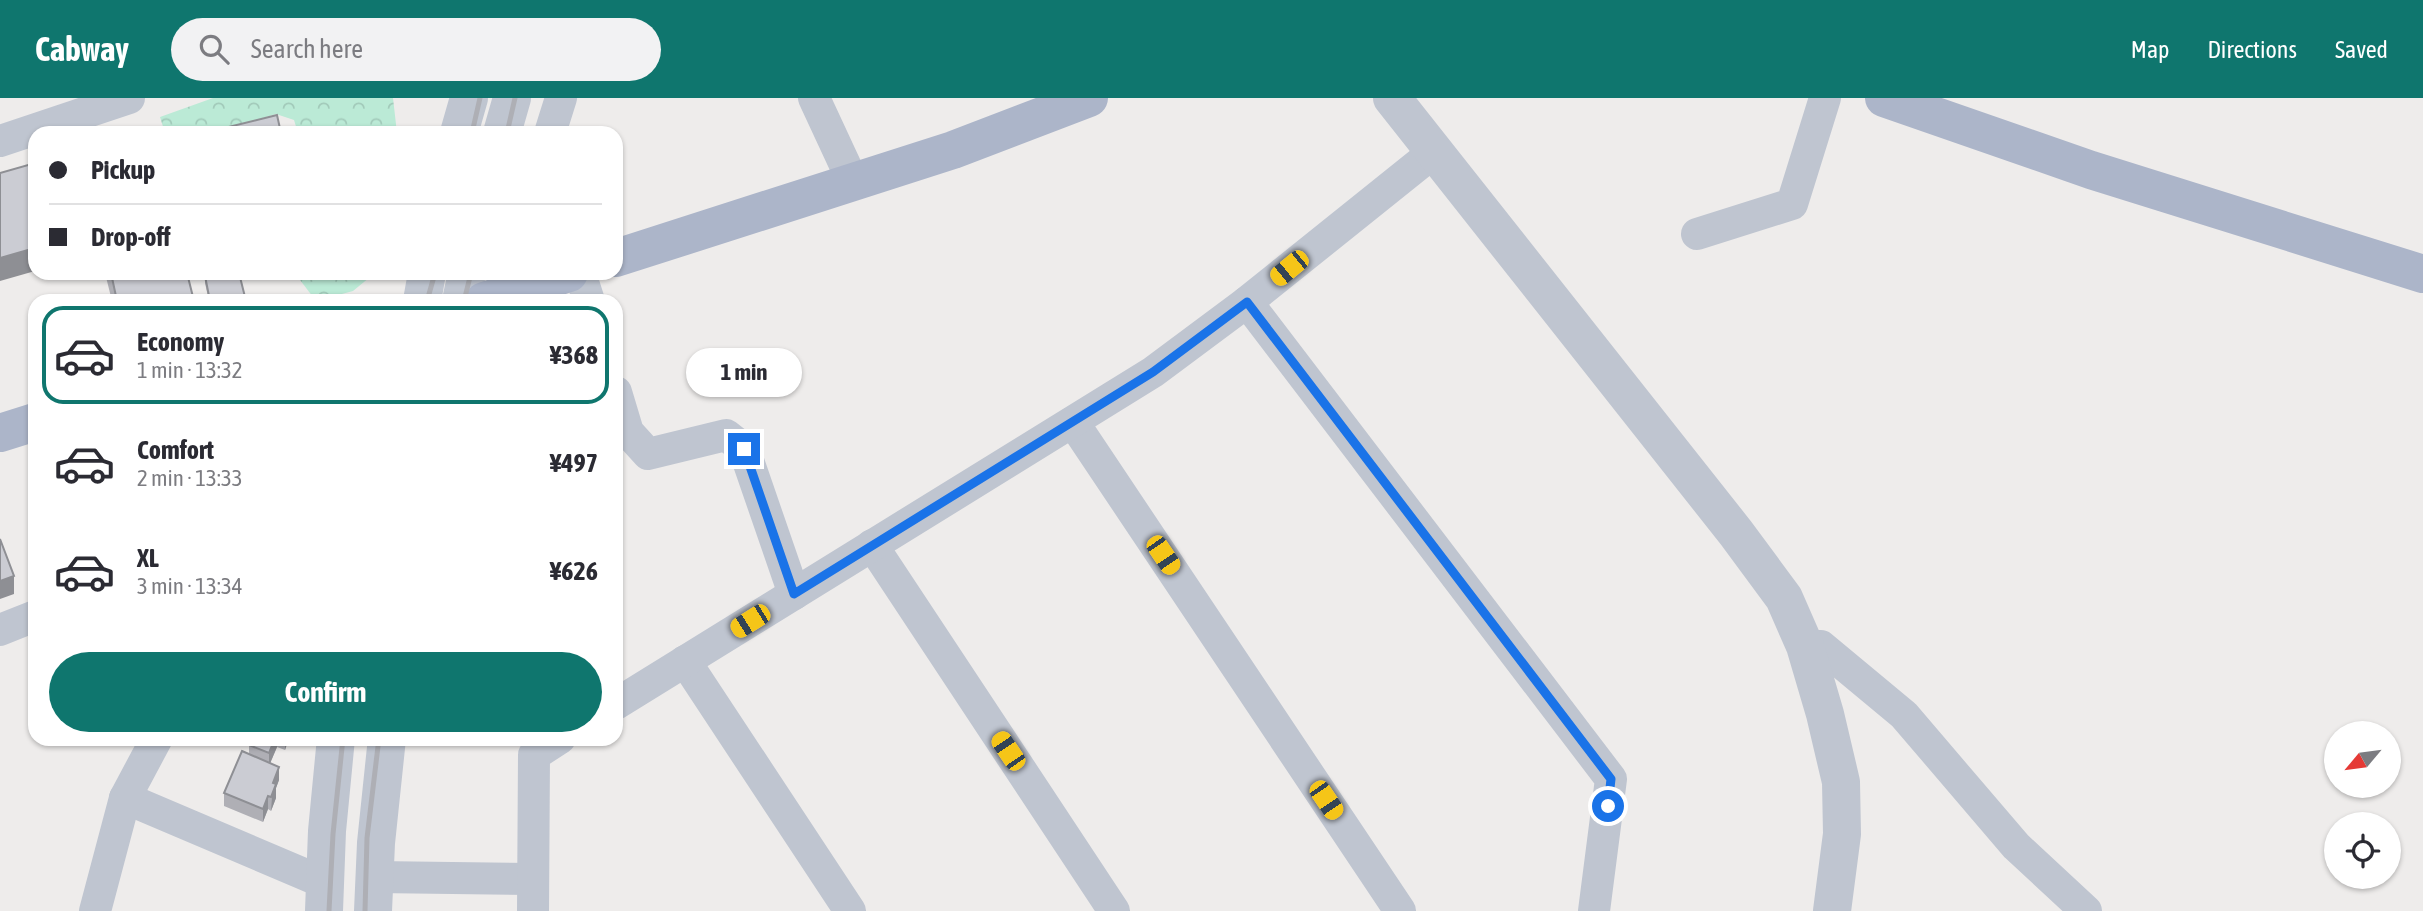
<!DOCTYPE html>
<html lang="en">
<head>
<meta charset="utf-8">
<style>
  body { margin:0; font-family:"Asap Condensed",sans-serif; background:#f2f2f3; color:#2b2b33; height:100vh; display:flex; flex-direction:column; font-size:26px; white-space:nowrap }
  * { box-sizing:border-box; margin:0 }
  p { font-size:23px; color:#7c7c81 }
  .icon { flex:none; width:38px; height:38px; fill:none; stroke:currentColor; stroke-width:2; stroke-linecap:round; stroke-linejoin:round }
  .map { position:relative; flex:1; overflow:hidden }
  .details { position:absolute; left:28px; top:196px; width:595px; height:452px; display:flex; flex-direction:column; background:#fff; border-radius:21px; box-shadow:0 2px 5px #0004 }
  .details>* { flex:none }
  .hud { position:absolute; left:28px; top:28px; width:595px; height:154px; border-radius:21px; box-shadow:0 2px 5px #0004; display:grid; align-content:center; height:154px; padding:0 21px; background:#fff }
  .needle { width:46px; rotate:241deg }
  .tools { position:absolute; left:2324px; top:623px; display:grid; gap:14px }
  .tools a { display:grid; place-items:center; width:77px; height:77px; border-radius:50%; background:#fff; box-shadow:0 2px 5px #0004; font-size:35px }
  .end { position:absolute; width:32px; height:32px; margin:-16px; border:9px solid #1a73e8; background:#fff; box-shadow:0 0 0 4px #fff }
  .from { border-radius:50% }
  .bubble { position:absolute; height:49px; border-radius:24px; background:#fff; box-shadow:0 2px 5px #0004; font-size:23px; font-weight:700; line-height:49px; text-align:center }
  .car { position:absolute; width:21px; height:42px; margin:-21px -10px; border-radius:9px; box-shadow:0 0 5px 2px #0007; background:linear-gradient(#f5c518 24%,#345 0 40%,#f5c518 0 76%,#345 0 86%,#f5c518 0) }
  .hud b { display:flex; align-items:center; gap:24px; height:66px; font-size:26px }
  .hud b+b { border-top:2px solid #e1e1e2 }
  .hud i { width:18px; height:18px; background:#2b2b33 }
  ul { padding:12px 0 0; list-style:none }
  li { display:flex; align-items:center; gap:21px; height:98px; margin:0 14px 10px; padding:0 7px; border:4px solid transparent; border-radius:21px }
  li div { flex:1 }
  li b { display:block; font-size:26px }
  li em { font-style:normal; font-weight:700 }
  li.active { border-color:#0f766e }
  li>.icon { width:63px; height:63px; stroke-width:1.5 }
  .primary-button { display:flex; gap:14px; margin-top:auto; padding:14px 21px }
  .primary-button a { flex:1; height:80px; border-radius:42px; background:#0f766e; color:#fff; font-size:28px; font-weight:700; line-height:80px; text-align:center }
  header { display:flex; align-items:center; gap:42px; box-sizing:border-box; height:98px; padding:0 35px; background:#0f766e; color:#fff }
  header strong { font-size:33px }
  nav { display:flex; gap:38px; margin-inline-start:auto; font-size:24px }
  .search { width:490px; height:63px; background:#f2f2f3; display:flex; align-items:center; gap:18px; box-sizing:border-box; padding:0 24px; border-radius:38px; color:#7c7c81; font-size:26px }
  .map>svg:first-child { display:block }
  .forest { fill:url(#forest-crowns) }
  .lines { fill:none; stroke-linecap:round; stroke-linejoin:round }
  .minor { stroke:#bfc5d0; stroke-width:32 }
  .tertiary { stroke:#bfc5d0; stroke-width:38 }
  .primary { stroke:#acb5c9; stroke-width:38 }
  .rail { stroke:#aeafb5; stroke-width:5 }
  .wall { fill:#afafb5 }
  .shaded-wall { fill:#8e8f94 }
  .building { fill:#cbccd3; stroke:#8e8f94; stroke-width:2 }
  .route { stroke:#1a73e8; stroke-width:9 }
</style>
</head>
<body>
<header>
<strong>Cabway</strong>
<div class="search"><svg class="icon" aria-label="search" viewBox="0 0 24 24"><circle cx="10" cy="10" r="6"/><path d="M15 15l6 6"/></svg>Search here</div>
<nav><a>Map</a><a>Directions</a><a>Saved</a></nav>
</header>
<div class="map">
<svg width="2423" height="813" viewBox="0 0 2423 813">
  <defs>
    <pattern id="forest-crowns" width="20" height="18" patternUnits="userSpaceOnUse" patternTransform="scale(1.75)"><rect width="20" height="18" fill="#bbead6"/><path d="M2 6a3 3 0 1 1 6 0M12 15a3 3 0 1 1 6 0" fill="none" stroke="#a2caba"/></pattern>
  </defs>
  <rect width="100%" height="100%" fill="#eeeceb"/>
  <g class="forest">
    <polygon points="213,0 393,0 397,35 298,35 294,22 276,16 214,35 165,35 160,19"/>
    <polygon points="298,175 375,175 353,193 316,203 297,178"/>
  </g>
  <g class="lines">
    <g class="minor">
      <polyline points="814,0 853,84"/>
      <polyline points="550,35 561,0"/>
      <polyline points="0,43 129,0"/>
      <polyline points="1697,136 1792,106 1825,0"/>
      <polyline points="580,175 589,203"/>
      <polyline points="1247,204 1611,681 1594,813"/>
      <polyline points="616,294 628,334 648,356 726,337 744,351 794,496"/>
      <polyline points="1073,324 1400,813"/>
      <polyline points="872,447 1114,813"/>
      <polyline points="0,532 35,518"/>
      <polyline points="1805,548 1821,548 1904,617 2016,748 2086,813"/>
      <polyline points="685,563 850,813"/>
      <polyline points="616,606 1153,274 1247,204 1434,54"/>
      <polyline points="125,700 325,785"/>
      <polyline points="375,779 533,781"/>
      <polyline points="95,813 125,700 157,640"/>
      <polyline points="533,813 534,657 560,640"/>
    </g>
    <g class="tertiary">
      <polyline points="1392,0 1736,435 1784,500 1805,548 1825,616 1841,684 1842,736 1832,813"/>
      <polyline points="459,35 469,0"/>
      <polyline points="502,35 512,0"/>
      <polyline points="422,203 427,175"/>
      <polyline points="461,203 467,175"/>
      <polyline points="324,813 327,733 336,640"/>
      <polyline points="373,813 376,745 387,640"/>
    </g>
    <g class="primary">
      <polyline points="1884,0 2091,72 2423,176"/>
      <polyline points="616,160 953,52 1089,0"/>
      <polyline points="484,203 569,175"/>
      <polyline points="0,335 35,324"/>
    </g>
    <g class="rail">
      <polyline points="472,35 480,0"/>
      <polyline points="507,35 515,0"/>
      <polyline points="427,203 435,175"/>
      <polyline points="464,203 471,175"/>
      <polyline points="329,813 333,736 343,640"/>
      <polyline points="365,813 367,740 379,640"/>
    </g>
  </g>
  <g class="wall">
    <polygon points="105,175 187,175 194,203 112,203"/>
    <polygon points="205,178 246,203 209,203 205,185"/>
    <polygon points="251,640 289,640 285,652 277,649 270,665 279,682 276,690 276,700 271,713 268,711 263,724 224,708 224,695 249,656 249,647"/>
  </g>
  <g class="shaded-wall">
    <polygon points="35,150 35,173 0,183 0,160"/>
    <polygon points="14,478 14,496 0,501 0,483"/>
    <polygon points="275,640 277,640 277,649 269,668 269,655"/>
    <polygon points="285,640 289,640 285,652"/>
    <polygon points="279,669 279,682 276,690 276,700 271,713 273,685"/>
    <polygon points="268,698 268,711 263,724 263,711"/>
  </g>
  <g class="building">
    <polygon points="277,17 281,35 216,35 216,32"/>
    <polygon points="35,65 35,150 0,160 0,75"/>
    <polygon points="111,175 187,175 194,203 117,203"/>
    <polygon points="218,175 239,175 246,203 210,203 205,178"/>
    <polygon points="0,441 14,478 0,483"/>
    <polygon points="251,640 275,640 269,655 249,647"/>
    <polygon points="242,653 279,669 273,685 276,686 271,699 268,698 263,711 224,695"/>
  </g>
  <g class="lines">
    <polyline class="route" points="744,351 794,496 1153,274 1247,204 1611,681 1608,708"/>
  </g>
</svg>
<div class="tools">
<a><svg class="needle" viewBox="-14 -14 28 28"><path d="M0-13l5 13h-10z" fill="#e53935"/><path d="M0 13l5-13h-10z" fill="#7c7c81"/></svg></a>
<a><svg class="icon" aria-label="locate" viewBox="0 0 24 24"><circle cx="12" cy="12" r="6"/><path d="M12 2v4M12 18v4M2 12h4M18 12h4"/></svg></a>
</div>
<i class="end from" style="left:1608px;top:708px"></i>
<i class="end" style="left:744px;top:351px"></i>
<div class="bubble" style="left:686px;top:250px;width:116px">1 min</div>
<i class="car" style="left:1289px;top:170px;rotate:231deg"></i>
<i class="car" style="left:1163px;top:457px;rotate:146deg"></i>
<i class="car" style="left:750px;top:523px;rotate:238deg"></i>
<i class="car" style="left:1008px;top:653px;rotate:326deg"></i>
<i class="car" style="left:1326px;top:702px;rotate:146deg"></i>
<div class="hud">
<b><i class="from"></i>Pickup</b>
<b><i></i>Drop-off</b>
</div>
<section class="details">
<ul>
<li class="active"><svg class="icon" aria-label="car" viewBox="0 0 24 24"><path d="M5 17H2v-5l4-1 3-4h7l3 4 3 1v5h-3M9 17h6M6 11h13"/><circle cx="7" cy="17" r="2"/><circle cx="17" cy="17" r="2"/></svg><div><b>Economy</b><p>1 min · 13:32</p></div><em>¥368</em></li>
<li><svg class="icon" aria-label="car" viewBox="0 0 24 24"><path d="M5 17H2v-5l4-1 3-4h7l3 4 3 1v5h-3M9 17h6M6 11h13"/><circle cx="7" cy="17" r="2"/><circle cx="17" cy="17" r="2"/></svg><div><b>Comfort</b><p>2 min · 13:33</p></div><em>¥497</em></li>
<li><svg class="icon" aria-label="car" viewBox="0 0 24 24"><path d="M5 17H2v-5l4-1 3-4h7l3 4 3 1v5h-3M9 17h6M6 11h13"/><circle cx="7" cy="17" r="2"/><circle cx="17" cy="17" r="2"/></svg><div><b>XL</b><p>3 min · 13:34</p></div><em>¥626</em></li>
</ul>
<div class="primary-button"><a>Confirm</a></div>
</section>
</div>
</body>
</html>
